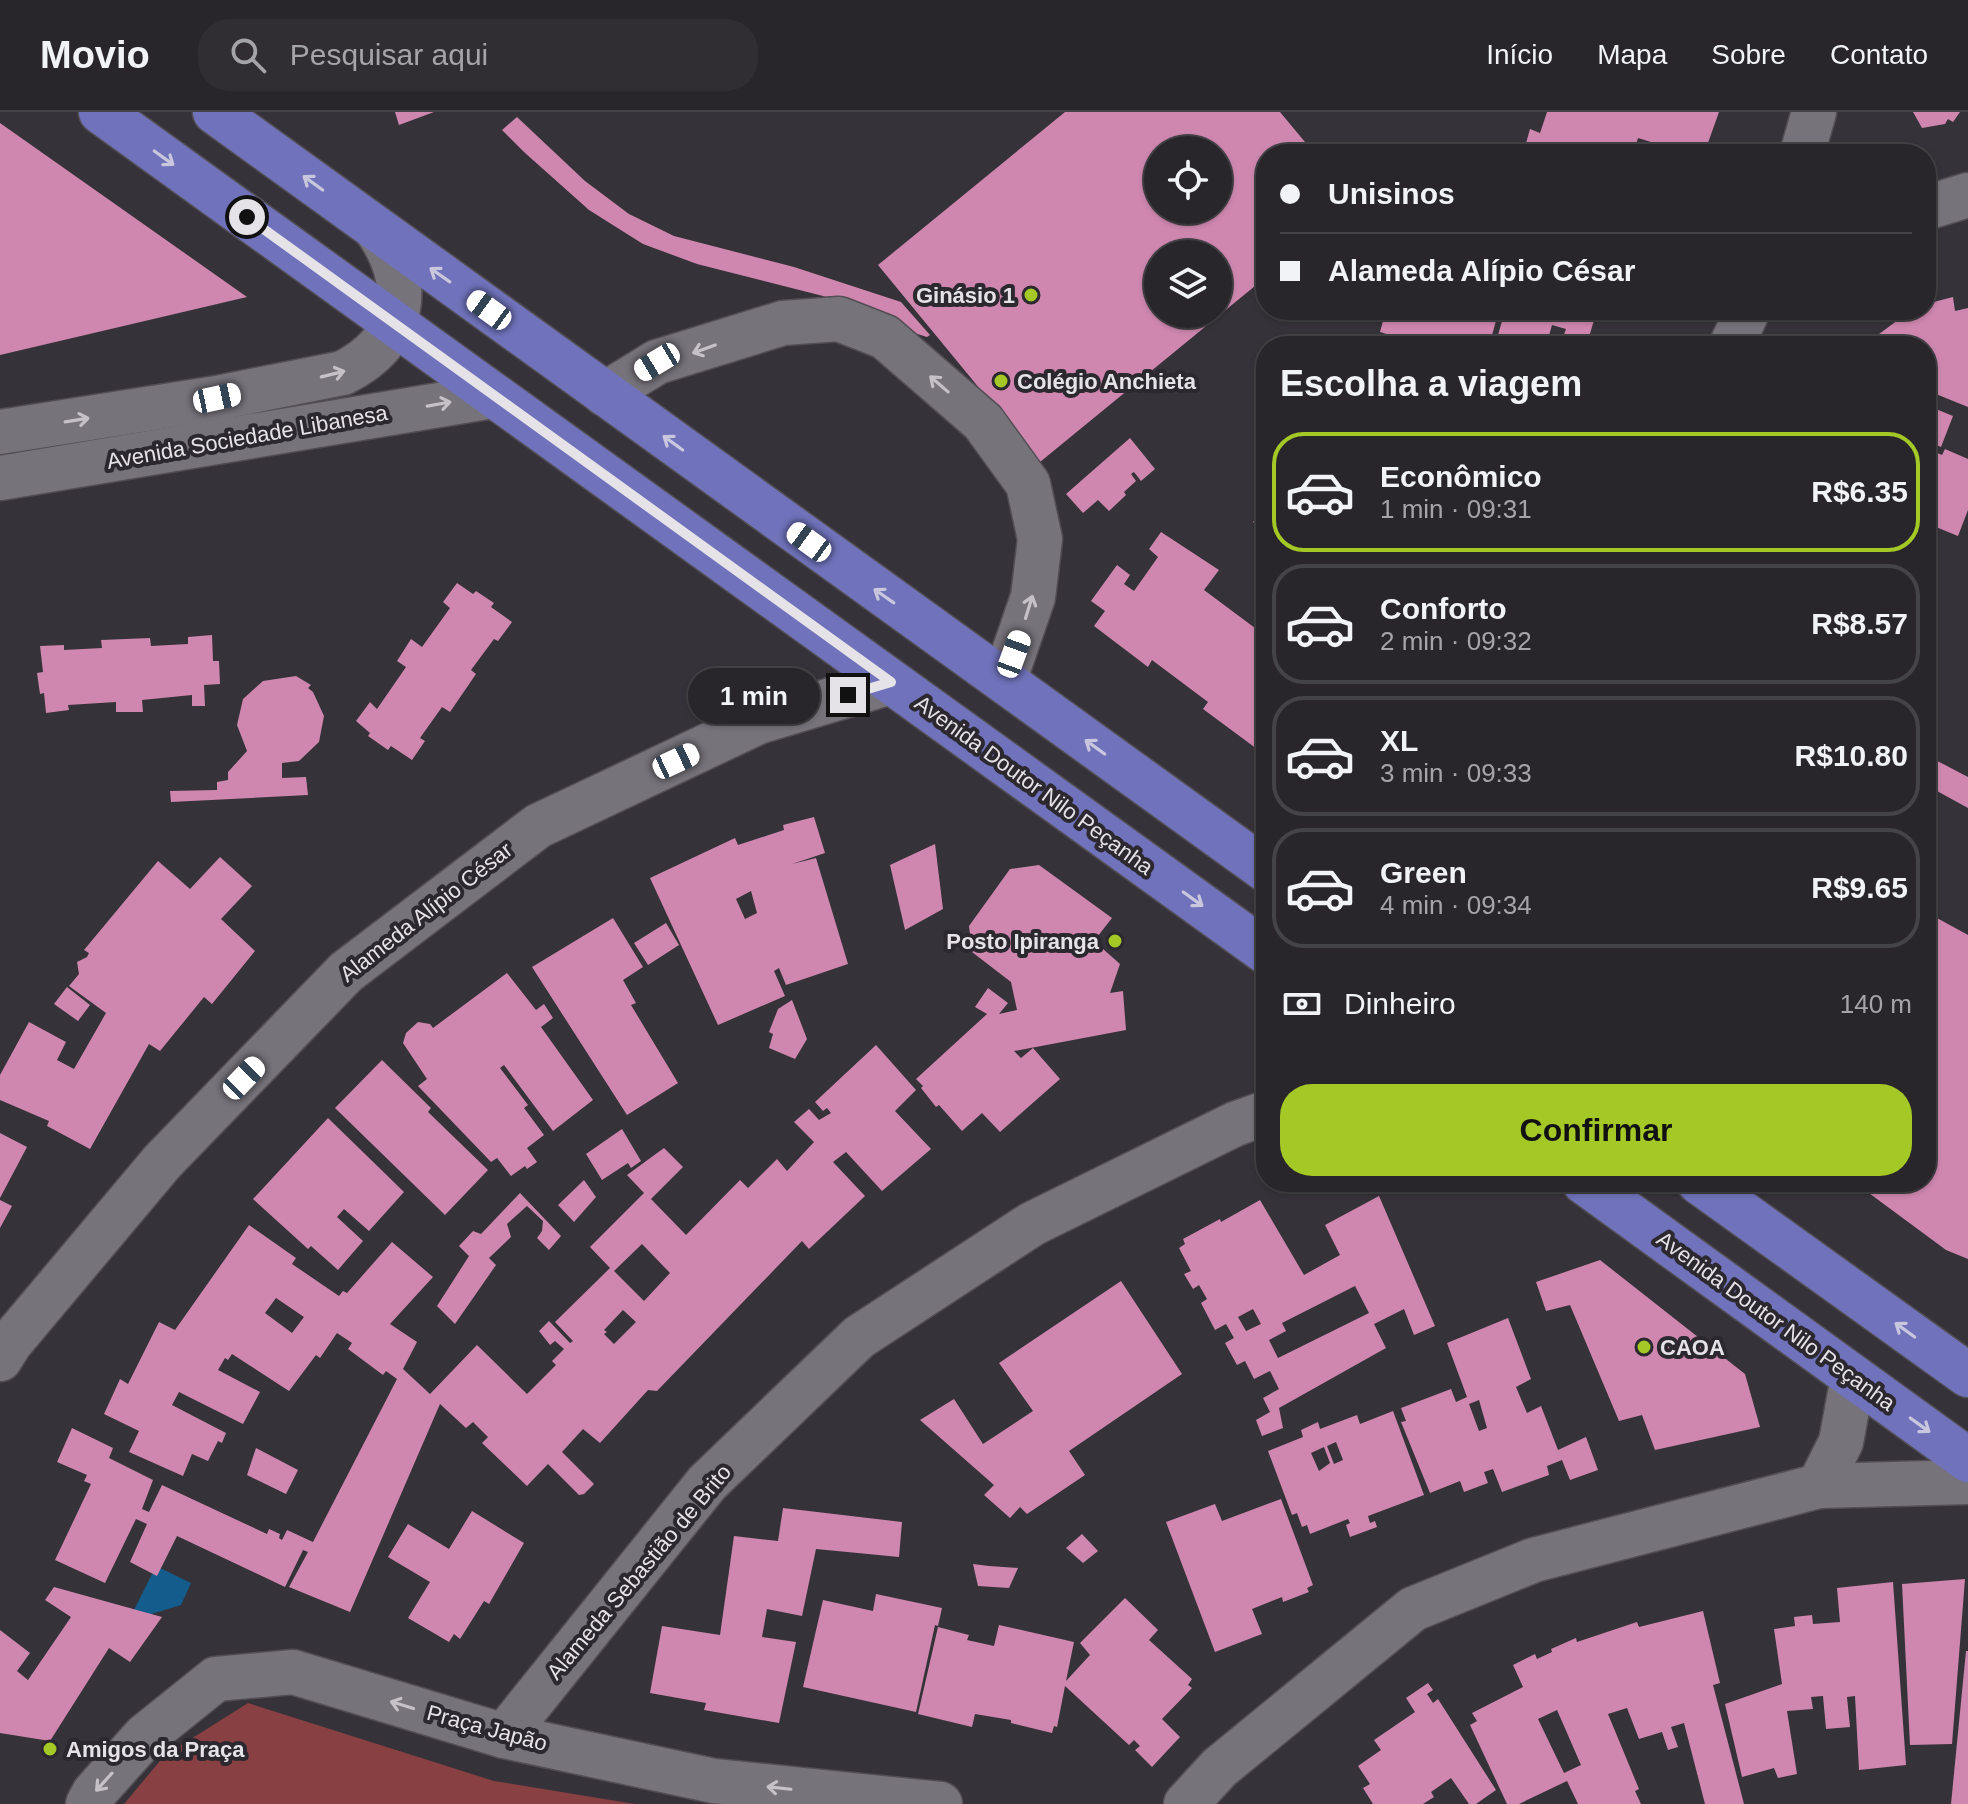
<!DOCTYPE html>
<html lang="pt">
<head>
<meta charset="utf-8">
<style>
  body { margin:0; font-family:Helvetica,sans-serif; background:#302e33; color:#f1f3f6; height:100vh; display:flex; flex-direction:column; font-size:30px; white-space:nowrap }
  * { box-sizing:border-box; margin:0 }
  p { font-size:26px; color:#a5a5a9 }
  .icon { flex:none; width:44px; height:44px; fill:none; stroke:currentColor; stroke-width:2; stroke-linecap:round; stroke-linejoin:round }
  .map { position:relative; flex:1; overflow:hidden }
  .side { position:absolute; left:1256px; top:224px; width:680px; height:856px; display:flex; flex-direction:column; background:#28262b; border-radius:32px; box-shadow:0 2px 6px #0004,0 0 0 2px #444347 }
  .side>* { flex:none }
  .top-card { position:absolute; left:1256px; top:32px; width:680px; height:176px; border-radius:32px; box-shadow:0 2px 6px #0004,0 0 0 2px #444347; display:grid; align-content:center; height:176px; padding:0 24px; background:#28262b }
  .tools { position:absolute; left:1144px; top:24px; display:grid; gap:16px }
  .tools a { display:grid; place-items:center; width:88px; height:88px; border-radius:50%; background:#28262b; box-shadow:0 2px 6px #0004,0 0 0 2px #444347; font-size:40px }
  .end { position:absolute; width:36px; height:36px; margin:-18px; border:10px solid #e6e3e8; background:#111; box-shadow:0 0 0 4px #111 }
  .from { border-radius:50% }
  .bubble { position:absolute; height:56px; border-radius:28px; background:#28262b; box-shadow:0 2px 6px #0004,0 0 0 2px #444347; font-size:26px; font-weight:600; line-height:56px; text-align:center }
  .car { position:absolute; width:24px; height:48px; margin:-24px -12px; border-radius:10px; box-shadow:0 0 6px 2px #0007; background:linear-gradient(#fff 24%,#345 0 40%,#fff 0 76%,#345 0 86%,#fff 0) }
  .top-card b { display:flex; align-items:center; gap:28px; height:76px; font-size:30px }
  .top-card b+b { border-top:2px solid #444347 }
  .top-card i { width:20px; height:20px; background:#f1f3f6 }
  ul { padding:0; list-style:none }
  li { display:flex; align-items:center; gap:24px; height:120px; margin:0 16px 12px; padding:0 8px; border:4px solid #444347; border-radius:32px }
  li div { flex:1 }
  li b { display:block; font-size:30px }
  li em { font-style:normal; font-weight:600 }
  li.current { border-color:#a4c825 }
  li>.icon { width:72px; height:72px; stroke-width:1.5 }
  h2 { padding:0 24px; font-size:36px; line-height:96px }
  .pay { display:flex; align-items:center; gap:20px; height:88px; padding:0 24px; font-size:30px }
  .pay p { margin-inline-start:auto }
  .primary-button { display:flex; gap:16px; margin-top:auto; padding:16px 24px }
  .primary-button a { flex:1; height:92px; border-radius:32px; background:#a4c825; color:#111; font-size:32px; font-weight:600; line-height:92px; text-align:center }
  header { display:flex; align-items:center; gap:48px; box-sizing:border-box; height:112px; padding:0 40px; background:#28262b; border-bottom:2px solid #444347 }
  header strong { font-size:38px }
  nav { display:flex; gap:44px; margin-inline-start:auto; font-size:28px }
  .search { width:560px; height:72px; background:#302e33; display:flex; align-items:center; gap:20px; box-sizing:border-box; padding:0 28px; border-radius:32px; color:#a5a5a9; font-size:30px }
  .map>svg:first-child { display:block }
  .green { fill:#884042 }
  .water { fill:#145c8b }
  .building { fill:#cf87af; fill-rule:evenodd }
  .lines { fill:none; stroke-linecap:round; stroke-linejoin:round }
  .minor-casing { stroke:#524e54; stroke-width:47 }
  .major-casing { stroke:#524e54; stroke-width:47 }
  .minor { stroke:#77737b; stroke-width:44 }
  .major { stroke:#7073bb; stroke-width:44 }
  .oneway { stroke:#c8c7dd }
  .oneway2 { stroke:#c5c1c7 }
  .route { stroke:#e6e3e8; stroke-width:10 }
  .poi-dot { fill:#a4c825; stroke:#2c282f; stroke-width:3 }
  .labels { text-anchor:middle; dominant-baseline:central; stroke-width:8; stroke-linejoin:round; paint-order:stroke }
  .poi-label { font-size:22px; font-weight:bold; fill:#e6e3e8; stroke:#2c282f; text-anchor:start }
  .street-label { font-size:22px; fill:#e6e3e8; stroke:#2c282f }
</style>
</head>
<body>
<header>
<strong>Movio</strong>
<div class="search"><svg class="icon" aria-label="search" viewBox="0 0 24 24"><circle cx="10" cy="10" r="6"/><path d="M15 15l6 6"/></svg>Pesquisar aqui</div>
<nav><a>Início</a><a>Mapa</a><a>Sobre</a><a>Contato</a></nav>
</header>
<div class="map">
<svg width="1968" height="1692" viewBox="0 0 1968 1692">
  <rect width="100%" height="100%" fill="#363239"/>
  <polygon class="green" points="248,1591 494,1669 635,1692 124,1692 164,1644"/>
  <polygon class="water" points="156,1454 191,1471 181,1493 145,1504 134,1498"/>
  <g class="building">
    <polygon points="395,0 434,0 399,13"/>
    <path d="M1065 0H1280L1315 42H1266V165L1040 350 878 153ZM1158 38H1218V98H1158ZM1158 142H1218V202H1158Z"/>
    <polygon points="1547,0 1719,0 1704,42 1690,42 1638,26 1633,42 1523,42 1530,17 1540,21"/>
    <polygon points="1913,0 1960,0 1953,10 1948,7 1945,12 1922,16"/>
    <polygon points="517,5 585,69 629,102 674,124 794,155 901,190 930,223 927,225 889,213 823,184 697,152 643,132 589,98 524,40 502,18"/>
    <polygon points="0,11 247,185 0,243"/>
    <polygon points="1953,185 1955,199 1968,196 1968,295 1926,278 1926,234 1863,234 1906,202 1913,198 1926,198 1926,192"/>
    <polygon points="1386,198 1438,198 1450,204 1452,198 1499,198 1489,234 1425,234 1380,220"/>
    <polygon points="1505,198 1597,198 1589,225 1616,234 1560,234 1566,217 1552,213 1546,234 1495,234"/>
    <polygon points="1926,293 1953,304 1941,335 1926,329"/>
    <polygon points="1130,326 1155,357 1141,369 1134,360 1131,362 1136,369 1124,380 1126,383 1109,399 1098,388 1083,401 1066,382"/>
    <polygon points="1926,336 1942,343 1945,337 1968,347 1968,398 1958,424 1926,411"/>
    <polygon points="1266,393 1266,420 1253,410"/>
    <polygon points="1161,420 1219,458 1204,478 1259,519 1266,510 1266,625 1257,637 1203,597 1208,590 1152,548 1148,555 1094,514 1105,499 1091,489 1117,453 1130,463 1124,472 1134,479 1158,445 1149,437"/>
    <polygon points="457,471 473,482 476,479 494,491 491,495 512,510 498,529 494,527 471,558 476,562 450,600 442,595 420,626 425,629 412,648 391,634 388,638 368,624 370,621 356,609 370,590 377,597 406,555 397,549 411,527 422,535 450,496 443,490"/>
    <polygon points="212,523 213,549 219,549 220,572 204,573 205,594 192,594 192,583 142,588 143,600 116,600 116,590 68,593 69,598 46,601 44,581 40,582 37,561 43,560 40,534 64,533 64,538 102,536 101,528 150,526 151,534 188,532 188,525"/>
    <polygon points="296,564 311,573 308,576 313,580 324,604 319,630 299,649 282,651 282,666 306,665 308,683 171,690 170,679 217,678 217,670 228,668 228,660 247,639 237,613 243,587 263,569"/>
    <polygon points="1926,643 1968,665 1968,696 1926,673"/>
    <path d="M814 705 825 741 792 752 816 746 848 852 786 873 779 856 774 859 785 884 718 913 650 766 735 726 738 733 784 718 783 713ZM751 779 757 801 745 807 736 787Z"/>
    <polygon points="935,732 943,797 905,818 890,753"/>
    <polygon points="220,745 252,774 221,807 255,839 212,892 204,885 160,939 149,932 90,1037 47,1014 49,1009 0,988 0,963 29,910 66,930 57,948 74,957 106,901 69,874 79,862 77,850 87,845 89,841 84,838 158,749 190,777"/>
    <polygon points="1039,753 1112,806 1094,829 1120,852 1110,881 1123,879 1126,918 1014,939 1021,946 1033,936 1060,967 1000,1020 982,1001 962,1019 939,993 936,995 921,976 923,974 916,967 987,902 975,895 988,876 1008,891 999,902 1017,898 1011,870 972,840 969,814 1010,757"/>
    <polygon points="1926,800 1968,823 1968,1147 1946,1138 1854,1070 1926,1070"/>
    <polygon points="613,806 643,855 623,868 636,891 631,893 678,971 627,1003 532,855"/>
    <polygon points="666,811 679,833 648,853 634,831"/>
    <polygon points="507,861 536,898 544,892 553,906 541,915 593,988 553,1019 504,953 500,956 528,993 524,996 544,1023 527,1036 537,1050 527,1057 525,1054 511,1064 497,1046 491,1050 418,974 427,967 403,931 406,921 418,910 430,912 433,916"/>
    <polygon points="67,875 90,893 78,909 54,892"/>
    <polygon points="792,888 807,927 795,947 769,936 773,922 769,920 778,897"/>
    <path d="M876 933 916 978 895 999 931 1037 882 1079 846 1040 833 1050 865 1084 809 1137 802 1129 657 1279 648 1278 600 1331 583 1317 562 1340 594 1372 584 1382 579 1383 548 1352 527 1374 482 1331 488 1325 473 1310 466 1316 440 1292 350 1500 289 1475 308 1440 303 1438 285 1475 177 1424 157 1464 130 1450 147 1412 136 1407 105 1471 55 1448 91 1372 84 1369 87 1363 57 1350 72 1316 113 1336 109 1346 153 1368 142 1397 149 1400 162 1373 267 1422 269 1417 280 1422 279 1426 282 1428 287 1418 313 1430 397 1267 386 1259 383 1263 348 1237 352 1231 337 1221 320 1246 316 1243 289 1279 232 1242 228 1248 225 1246 218 1258 260 1280 243 1312 179 1280 172 1293 226 1321 222 1331 218 1329 208 1349 192 1342 183 1364 129 1340 139 1319 104 1302 120 1267 128 1272 159 1210 175 1218 249 1113 296 1146 292 1152 339 1184 343 1179 347 1181 392 1130 433 1165 390 1212 417 1230 403 1257 430 1282 477 1233 527 1282 556 1253 552 1249 564 1237 555 1229 550 1233 539 1219 549 1209 570 1231 573 1229 555 1210 610 1156 590 1135 644 1081 627 1063 664 1036 683 1055 651 1087 686 1123 740 1068 748 1076 777 1047 787 1059 814 1030 794 1010 809 997 819 1008 831 1001 827 996 823 999 815 990ZM642 1132 670 1161 644 1189 614 1159ZM276 1186 304 1205 292 1221 265 1201ZM623 1198 636 1210 614 1232 604 1222 607 1220 604 1218Z"/>
    <polygon points="382,948 431,996 428,1000 488,1058 445,1103 335,996"/>
    <polygon points="328,1006 404,1080 369,1119 344,1097 337,1105 363,1129 338,1158 311,1134 308,1137 253,1087"/>
    <polygon points="622,1017 641,1049 631,1056 628,1051 602,1068 586,1042"/>
    <polygon points="0,1021 27,1035 0,1086"/>
    <polygon points="584,1068 596,1085 574,1110 558,1093"/>
    <polygon points="520,1081 561,1124 549,1138 537,1126 542,1119 543,1109 527,1094 507,1112 511,1125 489,1146 496,1153 455,1212 437,1194 469,1144 459,1134 473,1119 481,1122"/>
    <path d="M1379 1084 1435 1214 1414 1223 1404 1197 1374 1212 1386 1236 1279 1296 1283 1316 1262 1324 1256 1308 1270 1300 1263 1286 1279 1277 1270 1259 1254 1267 1245 1249 1237 1253 1225 1231 1234 1226 1226 1212 1215 1218 1201 1191 1207 1187 1199 1173 1193 1177 1184 1162 1191 1159 1179 1136 1185 1132 1183 1127 1220 1107 1221 1110 1260 1088 1304 1163 1340 1143 1325 1113ZM1355 1174 1369 1201 1278 1246 1269 1228 1286 1219 1282 1211ZM1253 1197 1261 1212 1246 1219 1238 1205Z"/>
    <polygon points="0,1088 12,1094 0,1116"/>
    <polygon points="1600,1148 1745,1262 1760,1315 1655,1338 1642,1303 1619,1309 1570,1193 1546,1199 1536,1170"/>
    <polygon points="1121,1169 1182,1262 1069,1339 1085,1363 1027,1402 1020,1395 1010,1406 984,1383 994,1373 920,1308 954,1287 983,1332 1033,1299 999,1251"/>
    <path d="M1508 1206 1531 1267 1516 1275 1527 1301 1541 1294 1558 1338 1586 1325 1598 1358 1570 1368 1562 1348 1547 1354 1549 1363 1502 1380 1493 1357 1484 1360 1488 1371 1464 1380 1460 1369 1430 1381 1401 1310 1406 1309 1401 1296 1451 1277 1456 1290 1467 1285 1447 1231ZM1479 1288 1487 1316 1479 1319 1469 1292Z"/>
    <path d="M1393 1299 1424 1383 1368 1404 1370 1411 1375 1409 1377 1415 1350 1425 1346 1413 1350 1411 1348 1407 1310 1422 1307 1413 1302 1415 1297 1401 1292 1403 1268 1339 1303 1325 1301 1318 1318 1310 1320 1317 1357 1303 1360 1312ZM1336 1330 1343 1348 1334 1352 1327 1334ZM1324 1335 1330 1351 1319 1359 1311 1341Z"/>
    <polygon points="256,1336 298,1358 286,1382 247,1363"/>
    <polygon points="1281,1387 1313,1473 1307,1476 1309,1480 1283,1490 1282,1485 1252,1497 1262,1522 1215,1540 1166,1410 1215,1392 1222,1409"/>
    <polygon points="783,1396 902,1410 899,1445 816,1437 802,1504 767,1497 762,1525 796,1530 779,1611 704,1598 706,1591 650,1581 662,1514 720,1523 734,1424 778,1429"/>
    <polygon points="472,1399 524,1431 489,1492 484,1489 460,1527 454,1522 449,1530 408,1506 430,1470 388,1445 408,1412 449,1437"/>
    <polygon points="1082,1422 1098,1439 1083,1451 1066,1436"/>
    <polygon points="973,1452 989,1454 1018,1456 1009,1476 978,1474"/>
    <polygon points="1965,1467 1952,1632 1910,1633 1902,1472"/>
    <polygon points="1893,1470 1906,1653 1859,1658 1855,1584 1847,1585 1850,1615 1826,1617 1823,1584 1811,1585 1813,1597 1787,1599 1797,1662 1778,1666 1774,1656 1742,1665 1725,1592 1782,1572 1774,1517 1795,1514 1794,1505 1812,1503 1813,1512 1840,1510 1837,1476"/>
    <polygon points="54,1475 162,1505 130,1550 109,1536 50,1629 0,1621 0,1518 30,1541 17,1559 28,1568 71,1505 45,1488"/>
    <polygon points="876,1482 942,1496 938,1514 935,1513 916,1600 803,1575 823,1488 873,1499"/>
    <polygon points="1125,1486 1158,1518 1149,1528 1192,1567 1188,1573 1192,1576 1162,1607 1180,1625 1152,1655 1135,1638 1140,1634 1134,1628 1129,1633 1065,1574 1057,1615 1054,1614 1052,1621 1011,1611 1011,1608 975,1602 972,1615 918,1602 938,1515 969,1523 967,1528 994,1534 999,1513 1074,1530 1066,1569 1090,1543 1080,1531"/>
    <path d="M1703 1499 1720 1571 1713 1573 1744 1692H1705L1684 1611 1671 1615 1678 1635 1668 1638 1662 1620 1639 1627 1627 1596 1608 1602 1639 1677 1635 1679 1641 1692H1578L1567 1669 1519 1692H1507L1470 1613 1477 1609 1472 1601 1523 1575 1513 1553 1535 1542 1537 1547 1552 1540 1551 1537 1576 1526 1577 1530 1637 1510 1639 1515ZM1557 1598 1581 1653 1564 1661 1538 1607Z"/>
    <polygon points="1966,1539 1968,1539 1968,1692 1951,1692"/>
    <polygon points="1428,1571 1433,1578 1427,1582 1433,1591 1438,1587 1496,1678 1476,1692 1469,1692 1451,1666 1431,1680 1434,1685 1423,1692 1373,1692 1363,1676 1370,1672 1358,1654 1381,1638 1374,1628 1415,1600 1406,1586"/>
  </g>
  <g class="lines">
    <defs>
      <g id="minor">
        <polyline points="1802,42 1814,0"/>
        <polyline points="1926,96 1968,83"/>
        <polyline points="1731,234 1748,198"/>
        <polyline points="605,282 657,250 783,211 839,207 885,225 983,310 1028,372 1040,427 1033,485 1004,569"/>
        <path d="M0 320 217 286 343 261C406 229 415 173 376 117"/>
        <polyline points="0,366 493,284"/>
        <polyline points="0,1247 10,1231 162,1050 346,860 538,714 758,610 891,570"/>
        <polyline points="1819,1374 1841,1330 1853,1265"/>
        <polyline points="504,1624 707,1371 859,1225 1032,1112 1235,1012 1266,1001"/>
        <polyline points="88,1692 94,1681 145,1624 216,1567 293,1560 504,1624 714,1669 940,1692"/>
        <polyline points="1186,1692 1219,1656 1413,1497 1534,1448 1819,1374 1968,1370"/>
      </g>
      <g id="major">
        <polyline points="101,0 1266,840"/>
        <polyline points="215,0 1266,758"/>
        <polyline points="1584,1070 1968,1348"/>
        <polyline points="1699,1070 1968,1263"/>
      </g>
    </defs>
    <use href="#minor" class="minor-casing"/>
    <use href="#major" class="major-casing"/>
    <use href="#minor" class="minor"/>
    <use href="#major" class="major"/>
  </g>
  <defs><path id="oneway-shaft" d="M-6 0H5M1.5-3L5.5 0L1.5 3" fill="none" stroke-width="1.6" stroke-linecap="round" stroke-linejoin="round" transform="scale(2)"/></defs>
  <g class="oneway">
    <use href="#oneway-shaft" transform="translate(164 46) rotate(36)"/>
    <use href="#oneway-shaft" transform="translate(313 71) rotate(-144)"/>
    <use href="#oneway-shaft" transform="translate(440 163) rotate(-145)"/>
    <use href="#oneway-shaft" transform="translate(673 331) rotate(-144)"/>
    <use href="#oneway-shaft" transform="translate(884 484) rotate(-145)"/>
    <use href="#oneway-shaft" transform="translate(1095 635) rotate(-144)"/>
    <use href="#oneway-shaft" transform="translate(1193 787) rotate(36)"/>
    <use href="#oneway-shaft" transform="translate(1905 1218) rotate(-144)"/>
    <use href="#oneway-shaft" transform="translate(1920 1313) rotate(36)"/>
  </g>
  <g class="oneway2">
    <use href="#oneway-shaft" transform="translate(704 237) rotate(160)"/>
    <use href="#oneway-shaft" transform="translate(333 262) rotate(-14)"/>
    <use href="#oneway-shaft" transform="translate(939 272) rotate(-139)"/>
    <use href="#oneway-shaft" transform="translate(439 292) rotate(-10)"/>
    <use href="#oneway-shaft" transform="translate(77 308) rotate(-9)"/>
    <use href="#oneway-shaft" transform="translate(1029 495) rotate(-73)"/>
    <use href="#oneway-shaft" transform="translate(402 1593) rotate(-163)"/>
    <use href="#oneway-shaft" transform="translate(104 1670) rotate(132)"/>
    <use href="#oneway-shaft" transform="translate(779 1676) rotate(-174)"/>
  </g>
  <g class="lines">
    <polyline class="route" points="247,105 891,570 848,583"/>
  </g>
  <g class="poi-dot">
    <circle cx="1031" cy="183" r="8"/>
    <circle cx="1001" cy="269" r="8"/>
    <circle cx="1115" cy="829" r="8"/>
    <circle cx="1644" cy="1235" r="8"/>
    <circle cx="50" cy="1637" r="8"/>
  </g>
  <g class="labels">
    <g class="poi-label">
      <text x="1015" y="183" text-anchor="end">Ginásio 1</text>
      <text x="1017" y="269">Colégio Anchieta</text>
      <text x="1099" y="829" text-anchor="end">Posto Ipiranga</text>
      <text x="1660" y="1235">CAOA</text>
      <text x="66" y="1637">Amigos da Praça</text>
    </g>
    <g class="street-label">
      <text transform="translate(247 325) rotate(-10)">Avenida Sociedade Libanesa</text>
      <text transform="translate(1034 673) rotate(36)">Avenida Doutor Nilo Peçanha</text>
      <text transform="translate(426 800) rotate(-38)">Alameda Alípio César</text>
      <text transform="translate(1776 1209) rotate(36)">Avenida Doutor Nilo Peçanha</text>
      <text transform="translate(639 1460) rotate(-50)">Alameda Sebastião de Brito</text>
      <text transform="translate(487 1616) rotate(15)">Praça Japão</text>
    </g>
  </g>
</svg>
<div class="tools">
<a><svg class="icon" aria-label="locate" viewBox="0 0 24 24"><circle cx="12" cy="12" r="6"/><path d="M12 2v4M12 18v4M2 12h4M18 12h4"/></svg></a>
<a><svg class="icon" aria-label="layers" viewBox="0 0 24 24"><path d="M12 4l9 5-9 5-9-5zM3 14l9 5 9-5"/></svg></a>
</div>
<i class="end from" style="left:247px;top:105px"></i>
<i class="end" style="left:848px;top:583px"></i>
<div class="bubble" style="left:688px;top:556px;width:132px">1 min</div>
<i class="car" style="left:489px;top:198px;rotate:306deg"></i>
<i class="car" style="left:657px;top:250px;rotate:239deg"></i>
<i class="car" style="left:217px;top:286px;rotate:78deg"></i>
<i class="car" style="left:809px;top:430px;rotate:306deg"></i>
<i class="car" style="left:1014px;top:542px;rotate:20deg"></i>
<i class="car" style="left:676px;top:649px;rotate:65deg"></i>
<i class="car" style="left:244px;top:966px;rotate:44deg"></i>
<div class="top-card">
<b><i class="from"></i>Unisinos</b>
<b><i></i>Alameda Alípio César</b>
</div>
<section class="side">
<h2>Escolha a viagem</h2>
<ul>
<li class="current"><svg class="icon" aria-label="car" viewBox="0 0 24 24"><path d="M5 17H2v-5l4-1 3-4h7l3 4 3 1v5h-3M9 17h6M6 11h13"/><circle cx="7" cy="17" r="2"/><circle cx="17" cy="17" r="2"/></svg><div><b>Econômico</b><p>1 min · 09:31</p></div><em>R$6.35</em></li>
<li><svg class="icon" aria-label="car" viewBox="0 0 24 24"><path d="M5 17H2v-5l4-1 3-4h7l3 4 3 1v5h-3M9 17h6M6 11h13"/><circle cx="7" cy="17" r="2"/><circle cx="17" cy="17" r="2"/></svg><div><b>Conforto</b><p>2 min · 09:32</p></div><em>R$8.57</em></li>
<li><svg class="icon" aria-label="car" viewBox="0 0 24 24"><path d="M5 17H2v-5l4-1 3-4h7l3 4 3 1v5h-3M9 17h6M6 11h13"/><circle cx="7" cy="17" r="2"/><circle cx="17" cy="17" r="2"/></svg><div><b>XL</b><p>3 min · 09:33</p></div><em>R$10.80</em></li>
<li><svg class="icon" aria-label="car" viewBox="0 0 24 24"><path d="M5 17H2v-5l4-1 3-4h7l3 4 3 1v5h-3M9 17h6M6 11h13"/><circle cx="7" cy="17" r="2"/><circle cx="17" cy="17" r="2"/></svg><div><b>Green</b><p>4 min · 09:34</p></div><em>R$9.65</em></li>
</ul>
<div class="pay"><svg class="icon" aria-label="cash" viewBox="0 0 24 24"><path d="M3 7h18v10H3z"/><circle cx="12" cy="12" r="2"/></svg>Dinheiro<p>140 m</p></div>
<div class="primary-button"><a>Confirmar</a></div>
</section>
</div>
</body>
</html>
